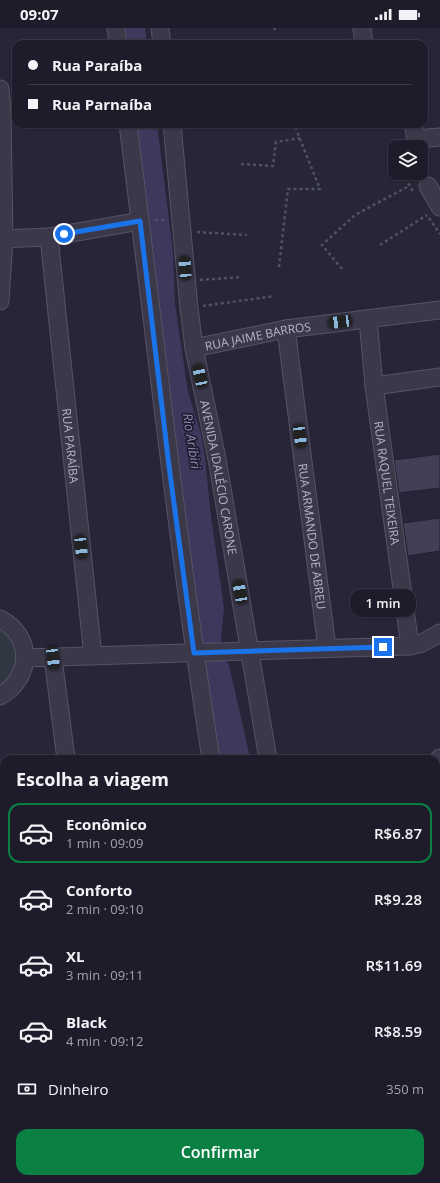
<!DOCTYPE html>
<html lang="pt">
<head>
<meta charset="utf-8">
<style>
  body { margin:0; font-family:"Open Sans",sans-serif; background:#2b2937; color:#f1f3f6; height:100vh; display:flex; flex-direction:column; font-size:15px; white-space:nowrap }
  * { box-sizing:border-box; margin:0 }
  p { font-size:13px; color:#a1a1a9 }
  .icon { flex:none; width:22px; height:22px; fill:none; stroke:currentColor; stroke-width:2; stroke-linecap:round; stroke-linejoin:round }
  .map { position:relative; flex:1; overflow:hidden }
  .panel { position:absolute; left:0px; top:727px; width:440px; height:428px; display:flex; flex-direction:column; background:#1e1c2b; border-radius:12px 12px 0 0; box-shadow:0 1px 3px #0004,0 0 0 1px #3c3a47 }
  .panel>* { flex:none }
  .top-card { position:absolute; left:12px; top:12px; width:416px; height:88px; border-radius:12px; box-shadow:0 1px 3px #0004,0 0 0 1px #3c3a47; display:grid; align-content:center; height:88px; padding:0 16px; background:#1e1c2b }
  .controls { position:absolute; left:388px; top:112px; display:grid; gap:8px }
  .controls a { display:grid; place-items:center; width:40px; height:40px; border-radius:8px; background:#1e1c2b; box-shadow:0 1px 3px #0004,0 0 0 1px #3c3a47; font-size:20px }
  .end { position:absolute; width:18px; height:18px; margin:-9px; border:5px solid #1a73e8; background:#fff; box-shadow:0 0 0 2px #fff }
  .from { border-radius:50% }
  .bubble { position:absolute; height:28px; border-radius:12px; background:#1e1c2b; box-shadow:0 1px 3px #0004,0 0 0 1px #3c3a47; font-size:13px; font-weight:600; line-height:28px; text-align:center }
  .car { position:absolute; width:12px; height:24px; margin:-12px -6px; border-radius:5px; box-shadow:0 0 3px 1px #0007; background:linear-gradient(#222 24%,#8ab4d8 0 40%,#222 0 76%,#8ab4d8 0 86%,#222 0) }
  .top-card b { display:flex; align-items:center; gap:14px; height:38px; font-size:15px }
  .top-card b+b { border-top:1px solid #3c3a47 }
  .top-card i { width:10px; height:10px; background:#f1f3f6 }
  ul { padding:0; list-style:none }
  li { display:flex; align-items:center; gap:12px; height:60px; margin:0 8px 6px; padding:0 8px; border:2px solid transparent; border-radius:12px }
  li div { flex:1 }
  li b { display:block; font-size:15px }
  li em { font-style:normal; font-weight:600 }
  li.current { border-color:#0b8043 }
  li>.icon { width:36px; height:36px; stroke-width:1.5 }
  h2 { padding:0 16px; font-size:18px; line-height:48px }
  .pay { display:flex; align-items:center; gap:10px; height:44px; padding:0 16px; font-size:15px }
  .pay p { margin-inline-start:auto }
  .primary-button { display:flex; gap:8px; margin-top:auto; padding:8px 16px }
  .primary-button a { flex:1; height:46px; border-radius:12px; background:#0b8043; color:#fff; font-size:16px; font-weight:600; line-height:46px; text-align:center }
  .status { display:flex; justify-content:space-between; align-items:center; height:28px; padding:0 20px; background:#1e1c2b; direction:ltr }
  .status svg { height:11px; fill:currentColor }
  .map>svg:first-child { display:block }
  .green { fill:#2e3742 }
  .water { fill:#3e385d }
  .building { fill:#433f57; stroke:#221f31 }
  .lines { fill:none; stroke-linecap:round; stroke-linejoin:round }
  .minor-casing { stroke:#565365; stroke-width:19 }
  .major-casing { stroke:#444153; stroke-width:23 }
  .path { stroke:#4d5361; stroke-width:2.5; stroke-dasharray:3 3; stroke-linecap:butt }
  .minor { stroke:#3b384a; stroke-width:17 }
  .major { stroke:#59566a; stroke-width:21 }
  .route { stroke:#1a73e8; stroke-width:5 }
  .labels { text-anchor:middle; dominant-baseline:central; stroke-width:3.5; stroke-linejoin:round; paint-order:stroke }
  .street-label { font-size:12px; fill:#b7b4c5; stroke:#201d2f }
  .water-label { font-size:13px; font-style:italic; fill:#8b85af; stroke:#201d2f }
</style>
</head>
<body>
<div class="status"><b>09:07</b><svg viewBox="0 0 49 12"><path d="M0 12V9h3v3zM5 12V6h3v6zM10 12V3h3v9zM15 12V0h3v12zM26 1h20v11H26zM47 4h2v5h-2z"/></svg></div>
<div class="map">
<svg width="440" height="1155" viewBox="0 0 440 1155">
  <rect width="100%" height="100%" fill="#282539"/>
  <g class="green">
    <polygon points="0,600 14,613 19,636 0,662"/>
    <polygon points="89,1151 248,1151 249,1155 88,1155"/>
  </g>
  <g class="water">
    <polygon points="120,0 145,0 147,16 123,16"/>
    <polygon points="133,96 157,96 173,224 175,276 188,364 201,406 205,430 211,488 224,580 221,613 221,625 229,637 249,725 249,731 216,731"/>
    <polygon points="248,1151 287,1151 286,1155 249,1155"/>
  </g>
  <g class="building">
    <polygon points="440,426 440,460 399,465 394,432"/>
    <polygon points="440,490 440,523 408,528 403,495"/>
  </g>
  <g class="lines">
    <defs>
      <g id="minor">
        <polyline points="116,0 118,16"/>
        <polyline points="160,0 162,16"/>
        <polyline points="362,0 364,16"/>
        <polyline points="0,61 2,84 4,211 0,273"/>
        <path d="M128 96C155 308 178 520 211 731"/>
        <path id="s1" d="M172 96 189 280 194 320 217 431 268 731"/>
        <polyline points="413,96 416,111 440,109"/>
        <polyline points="428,158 440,179"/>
        <path id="s2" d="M49 209 93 628"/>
        <polyline points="0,211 49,209 140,193"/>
        <path id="s3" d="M368 291 374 358 410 618"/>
        <path id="s4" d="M286 301 327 620"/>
        <path id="s5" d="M194 320 286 301 440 282"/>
        <polyline points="374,358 440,349"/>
        <path d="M0 591C34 609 32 650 0 668"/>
        <polyline points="25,630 410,618 422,615 440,605"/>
        <polyline points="53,630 66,731"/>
        <polyline points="436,735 440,730"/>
        <polyline points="0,923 4,923"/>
        <polyline points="436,999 440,993"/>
        <polyline points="314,1151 315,1155"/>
        <polyline points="79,1155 79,1151"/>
      </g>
      <g id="major">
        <polyline points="436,1113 440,1110"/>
        <polyline points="363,1155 374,1151"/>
        <polyline points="439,1155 440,1155"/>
      </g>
    </defs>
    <use href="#minor" class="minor-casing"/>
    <use href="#major" class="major-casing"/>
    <g class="path">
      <polyline points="274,2 275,0"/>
      <polyline points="333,16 349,11"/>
      <polyline points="187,100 208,96"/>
      <polyline points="395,126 391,128 395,134"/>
      <polyline points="241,136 273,138 276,114 300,110"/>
      <polyline points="402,145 414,165"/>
      <polyline points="429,190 440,206"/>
      <polyline points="155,192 166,192"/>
      <polyline points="197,204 247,207"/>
      <polyline points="380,217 427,187"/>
      <polyline points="279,239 288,161 320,161 294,96"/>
      <polyline points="342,241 322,217 355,187 409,158"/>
      <polyline points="200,252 241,249"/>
      <polyline points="203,278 275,268"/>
    </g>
    <use href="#minor" class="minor"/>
    <use href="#major" class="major"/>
  </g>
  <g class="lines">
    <polyline class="route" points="64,206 140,193 169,438 194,625 383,619"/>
  </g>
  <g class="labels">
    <g class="street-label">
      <text stroke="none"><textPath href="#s5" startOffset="65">RUA JAIME BARROS</textPath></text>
      <text stroke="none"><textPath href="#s2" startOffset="210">RUA PARAÍBA</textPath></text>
      <text stroke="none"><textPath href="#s1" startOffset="357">AVENIDA IDALÉCIO CARONE</textPath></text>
      <text stroke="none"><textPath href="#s3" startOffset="165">RUA RAQUEL TEIXEIRA</textPath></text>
      <text stroke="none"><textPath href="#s4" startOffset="209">RUA ARMANDO DE ABREU</textPath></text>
    </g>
    <g class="water-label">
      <text transform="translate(192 413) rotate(81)">Rio Aribiri</text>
    </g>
  </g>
</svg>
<div class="controls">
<a><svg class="icon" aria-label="layers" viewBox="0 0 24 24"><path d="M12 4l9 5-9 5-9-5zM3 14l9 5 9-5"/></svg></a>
</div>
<i class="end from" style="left:64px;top:206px"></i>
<i class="end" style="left:383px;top:619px"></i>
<div class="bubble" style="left:350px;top:561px;width:66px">1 min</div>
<i class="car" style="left:185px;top:240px;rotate:356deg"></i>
<i class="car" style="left:340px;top:294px;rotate:263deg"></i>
<i class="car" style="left:200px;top:348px;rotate:348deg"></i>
<i class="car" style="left:300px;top:408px;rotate:173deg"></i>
<i class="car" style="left:81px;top:519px;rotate:174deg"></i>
<i class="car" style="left:240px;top:564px;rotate:350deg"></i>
<i class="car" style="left:53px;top:630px;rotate:173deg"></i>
<div class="top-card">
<b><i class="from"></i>Rua Paraíba</b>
<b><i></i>Rua Parnaíba</b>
</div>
<section class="panel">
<h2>Escolha a viagem</h2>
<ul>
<li class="current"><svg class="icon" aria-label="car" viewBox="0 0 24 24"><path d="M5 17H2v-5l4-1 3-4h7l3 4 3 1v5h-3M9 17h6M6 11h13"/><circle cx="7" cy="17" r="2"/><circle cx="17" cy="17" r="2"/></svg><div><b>Econômico</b><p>1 min · 09:09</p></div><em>R$6.87</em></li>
<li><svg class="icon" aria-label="car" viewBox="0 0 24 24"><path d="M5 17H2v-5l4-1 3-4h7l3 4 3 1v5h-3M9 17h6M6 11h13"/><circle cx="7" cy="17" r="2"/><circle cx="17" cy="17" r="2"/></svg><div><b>Conforto</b><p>2 min · 09:10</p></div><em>R$9.28</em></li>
<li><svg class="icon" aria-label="car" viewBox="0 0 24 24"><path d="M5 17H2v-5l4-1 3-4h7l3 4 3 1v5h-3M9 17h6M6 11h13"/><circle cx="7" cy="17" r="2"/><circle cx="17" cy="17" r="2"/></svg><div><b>XL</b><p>3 min · 09:11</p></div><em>R$11.69</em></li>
<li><svg class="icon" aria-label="car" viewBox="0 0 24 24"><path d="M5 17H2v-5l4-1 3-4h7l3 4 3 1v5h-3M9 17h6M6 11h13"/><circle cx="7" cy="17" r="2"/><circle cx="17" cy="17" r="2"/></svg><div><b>Black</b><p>4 min · 09:12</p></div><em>R$8.59</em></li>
</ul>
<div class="pay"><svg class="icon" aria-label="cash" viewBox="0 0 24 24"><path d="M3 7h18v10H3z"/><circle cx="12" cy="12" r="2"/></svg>Dinheiro<p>350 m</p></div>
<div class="primary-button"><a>Confirmar</a></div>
</section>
</div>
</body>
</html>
